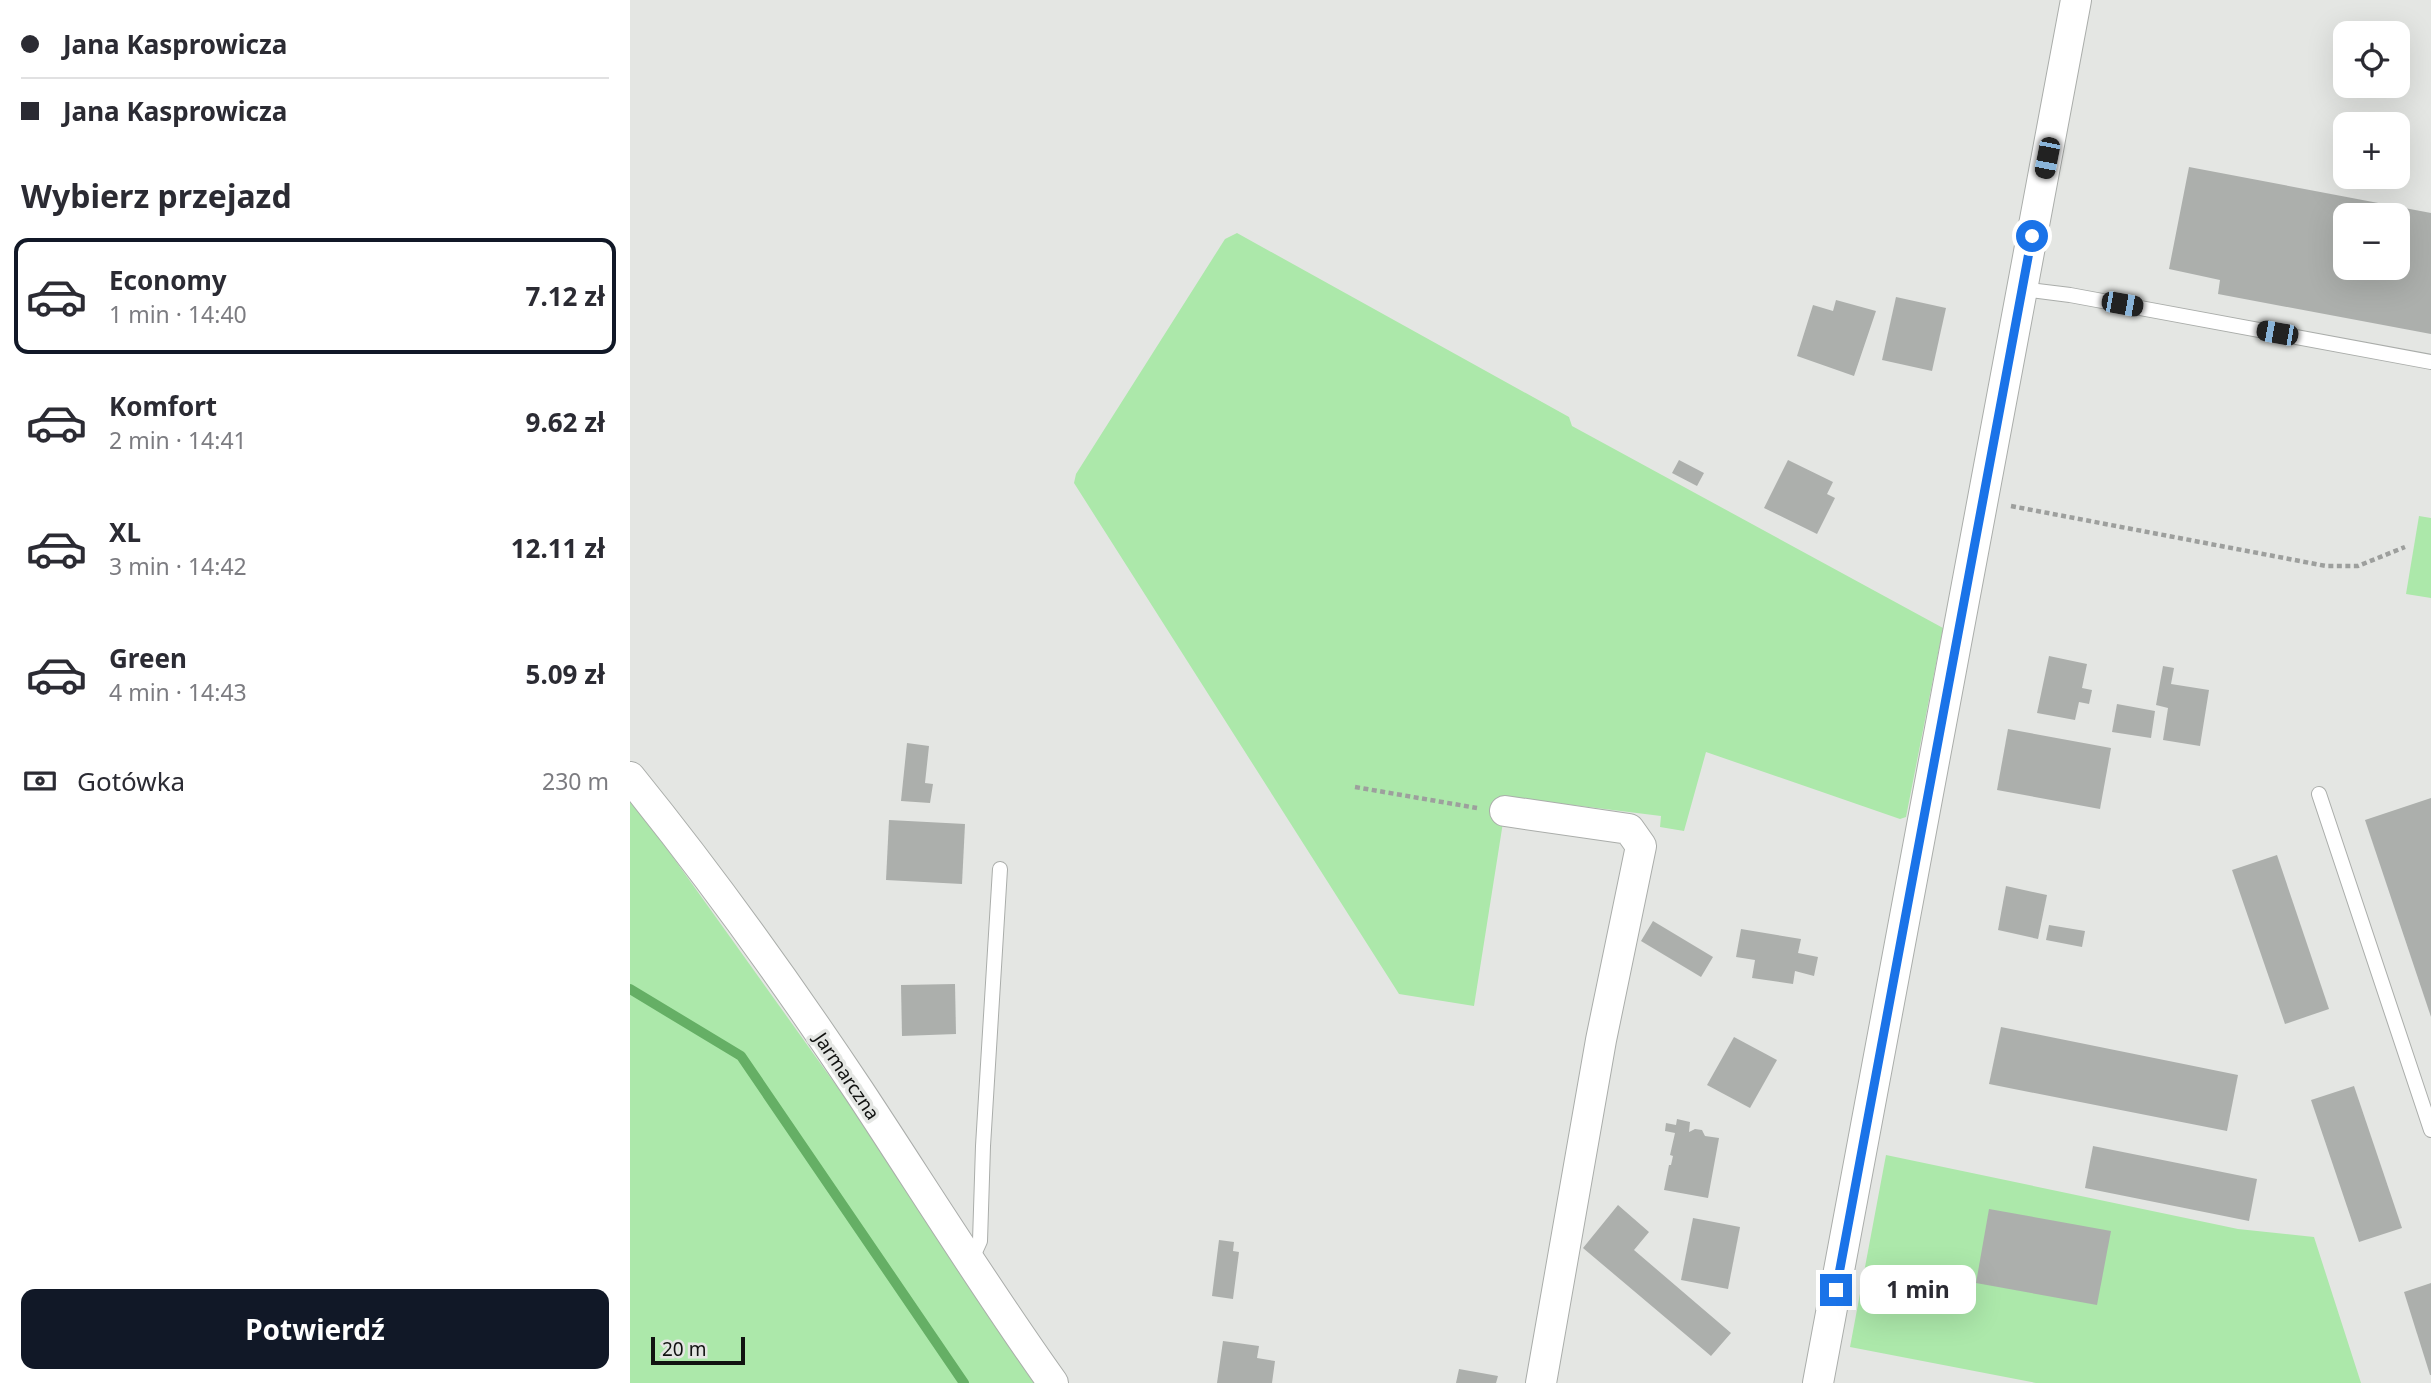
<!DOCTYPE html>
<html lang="pl">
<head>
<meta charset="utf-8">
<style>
  body { margin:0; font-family:"Noto Sans",sans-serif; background:#f2f2f3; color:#2b2b33; height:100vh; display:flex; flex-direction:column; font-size:26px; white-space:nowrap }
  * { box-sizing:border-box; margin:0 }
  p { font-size:23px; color:#7c7c81 }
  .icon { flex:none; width:38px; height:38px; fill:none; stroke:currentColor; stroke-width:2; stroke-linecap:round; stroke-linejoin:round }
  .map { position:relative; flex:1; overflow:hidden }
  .side { display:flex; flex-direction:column; background:#fff; width:630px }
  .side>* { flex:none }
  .banner { display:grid; align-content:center; height:154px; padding:0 21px; background:#fff }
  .tools { position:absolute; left:1703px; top:21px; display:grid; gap:14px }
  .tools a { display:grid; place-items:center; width:77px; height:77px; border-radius:14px; background:#fff; box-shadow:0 7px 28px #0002; font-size:35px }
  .scale { position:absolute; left:21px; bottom:18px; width:94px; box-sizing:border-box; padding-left:7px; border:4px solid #111211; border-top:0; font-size:19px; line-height:24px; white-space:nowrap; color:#111211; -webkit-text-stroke:5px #e4e6e3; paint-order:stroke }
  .end { position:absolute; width:32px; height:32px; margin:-16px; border:9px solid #1a73e8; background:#fff; box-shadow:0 0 0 4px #fff }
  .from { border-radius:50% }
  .bubble { position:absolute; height:49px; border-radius:14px; background:#fff; box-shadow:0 7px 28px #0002; font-size:23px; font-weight:700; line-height:49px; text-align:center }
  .car { position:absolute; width:21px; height:42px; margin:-21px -10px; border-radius:9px; box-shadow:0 0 5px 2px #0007; background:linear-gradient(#222 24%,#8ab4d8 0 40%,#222 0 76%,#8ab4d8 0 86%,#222 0) }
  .banner b { display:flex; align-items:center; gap:24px; height:66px; font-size:26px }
  .banner b+b { border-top:2px solid #e1e1e2 }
  .banner i { width:18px; height:18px; background:#2b2b33 }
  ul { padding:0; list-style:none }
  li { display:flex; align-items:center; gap:21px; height:116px; margin:0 14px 10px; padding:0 7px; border:4px solid transparent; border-radius:14px }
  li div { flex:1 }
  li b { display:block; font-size:26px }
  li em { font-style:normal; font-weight:700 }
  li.active { border-color:#111827 }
  li>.icon { width:63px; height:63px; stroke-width:1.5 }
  h2 { padding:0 21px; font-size:32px; line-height:84px }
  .pay { display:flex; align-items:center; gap:18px; height:77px; padding:0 21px; font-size:26px }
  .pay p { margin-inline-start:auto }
  .cta { display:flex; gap:14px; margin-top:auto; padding:14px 21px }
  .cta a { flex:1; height:80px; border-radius:14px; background:#111827; color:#fff; font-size:28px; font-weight:700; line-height:80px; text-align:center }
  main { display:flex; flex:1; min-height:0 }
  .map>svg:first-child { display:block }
  .green { fill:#ace8aa }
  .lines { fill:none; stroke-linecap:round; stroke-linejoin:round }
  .stream { stroke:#65af65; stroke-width:10 }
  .building { fill:#acafac; fill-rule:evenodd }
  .service-casing { stroke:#aaadaa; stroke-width:16 }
  .minor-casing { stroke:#aaadaa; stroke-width:32 }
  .path { stroke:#9d9f9d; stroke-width:4.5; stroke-dasharray:5 3.5; stroke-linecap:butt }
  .service { stroke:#fff; stroke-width:14 }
  .minor { stroke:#fff; stroke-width:30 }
  .route { stroke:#1a73e8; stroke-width:9 }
  .labels { text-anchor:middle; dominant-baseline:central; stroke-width:7; stroke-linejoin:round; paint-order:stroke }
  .street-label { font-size:19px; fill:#111211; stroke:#e4e6e3 }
</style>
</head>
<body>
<main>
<section class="side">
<div class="banner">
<b><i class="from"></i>Jana Kasprowicza</b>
<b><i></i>Jana Kasprowicza</b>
</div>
<h2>Wybierz przejazd</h2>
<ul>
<li class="active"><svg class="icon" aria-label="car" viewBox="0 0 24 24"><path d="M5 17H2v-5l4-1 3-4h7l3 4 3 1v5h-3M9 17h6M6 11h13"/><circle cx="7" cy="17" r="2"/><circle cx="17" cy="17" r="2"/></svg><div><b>Economy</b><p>1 min · 14:40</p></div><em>7.12 zł</em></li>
<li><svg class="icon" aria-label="car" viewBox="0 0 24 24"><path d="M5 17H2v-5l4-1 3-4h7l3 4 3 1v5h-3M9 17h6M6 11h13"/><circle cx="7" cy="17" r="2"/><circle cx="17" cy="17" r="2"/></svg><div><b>Komfort</b><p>2 min · 14:41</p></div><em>9.62 zł</em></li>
<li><svg class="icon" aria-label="car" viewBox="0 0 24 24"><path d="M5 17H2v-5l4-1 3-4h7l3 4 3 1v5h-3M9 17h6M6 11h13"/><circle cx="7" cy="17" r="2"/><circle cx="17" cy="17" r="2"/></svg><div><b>XL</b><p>3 min · 14:42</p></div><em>12.11 zł</em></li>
<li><svg class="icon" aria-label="car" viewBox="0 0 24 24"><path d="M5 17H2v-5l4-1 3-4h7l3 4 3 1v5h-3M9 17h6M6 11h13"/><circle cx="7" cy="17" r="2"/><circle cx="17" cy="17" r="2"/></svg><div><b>Green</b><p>4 min · 14:43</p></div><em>5.09 zł</em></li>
</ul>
<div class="pay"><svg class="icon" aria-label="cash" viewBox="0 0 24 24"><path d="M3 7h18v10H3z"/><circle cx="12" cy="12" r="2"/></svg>Gotówka<p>230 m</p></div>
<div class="cta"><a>Potwierdź</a></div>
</section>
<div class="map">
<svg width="1801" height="1383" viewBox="0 0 1801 1383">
  <rect width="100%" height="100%" fill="#e4e6e3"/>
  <g class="green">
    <polygon points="607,233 939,417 942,426 1313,628 1276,817 1270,819 1076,752 1054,831 1030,827 1031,816 877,797 844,1006 769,994 444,483 446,474 595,239"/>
    <polygon points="1789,516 1801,518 1801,598 1776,594"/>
    <polygon points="0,797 228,1116 408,1383 0,1383"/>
    <polygon points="1256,1155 1608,1229 1684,1237 1731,1383 1406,1383 1220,1347"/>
  </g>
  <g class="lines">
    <polyline class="stream" points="0,989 111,1056 334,1383"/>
  </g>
  <g class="building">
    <path d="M1559 167 1801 213V334L1588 294 1590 280 1539 269ZM1715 215H1768V268H1715Z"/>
    <polygon points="1266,297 1316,308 1302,371 1252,360"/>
    <polygon points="1206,300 1246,311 1224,376 1167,356 1183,305 1203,311"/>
    <polygon points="1049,460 1074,473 1067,486 1042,473"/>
    <polygon points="1158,460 1203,482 1197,494 1205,498 1187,534 1134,508"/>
    <polygon points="1419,656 1457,664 1452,688 1462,690 1459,704 1449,702 1445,720 1407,713"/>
    <polygon points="1533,666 1544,668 1541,684 1579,690 1570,746 1533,740 1538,708 1526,705"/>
    <polygon points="1487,704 1525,711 1521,738 1482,732"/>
    <polygon points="1378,729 1481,748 1470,809 1367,790"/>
    <polygon points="277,743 299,746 295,783 303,784 300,803 271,801"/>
    <polygon points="1801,798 1801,1017 1735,820"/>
    <polygon points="259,820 335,824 332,884 256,880"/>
    <polygon points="1647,855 1699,1009 1655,1024 1602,870"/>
    <polygon points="1376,886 1417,895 1408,939 1368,930"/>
    <polygon points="1023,921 1083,957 1071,977 1011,941"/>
    <polygon points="1419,925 1455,931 1452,947 1416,940"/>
    <polygon points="1111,929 1171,939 1168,953 1188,957 1184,976 1165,971 1163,984 1122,978 1125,960 1106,957"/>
    <polygon points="325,984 326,1034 272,1036 271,985"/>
    <polygon points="1371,1027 1608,1075 1597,1131 1359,1084"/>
    <polygon points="1104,1037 1147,1060 1120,1108 1077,1085"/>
    <polygon points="1724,1086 1772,1228 1729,1242 1681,1100"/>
    <polygon points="1047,1119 1060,1122 1059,1132 1065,1129 1072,1130 1075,1136 1089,1138 1078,1198 1034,1190 1039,1165 1041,1165 1043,1156 1040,1155 1045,1133 1035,1131 1036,1123 1046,1125"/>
    <polygon points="1463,1146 1627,1179 1619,1221 1455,1188"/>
    <polygon points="988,1205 1019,1232 1004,1250 1101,1333 1081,1356 953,1248"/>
    <polygon points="1359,1209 1481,1231 1467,1305 1346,1283"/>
    <polygon points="1063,1218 1110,1227 1098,1289 1051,1280"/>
    <polygon points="589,1240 604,1242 603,1251 609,1252 603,1299 582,1296"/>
    <polygon points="1801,1283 1801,1375 1800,1375 1774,1292"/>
    <polygon points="593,1341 629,1346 627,1358 645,1361 642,1383 587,1383"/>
    <polygon points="829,1369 868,1376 866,1383 826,1383"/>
  </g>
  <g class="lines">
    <defs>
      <g id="service">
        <polyline points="1392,289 1440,295 1801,362"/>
        <polyline points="1689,794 1801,1130"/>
        <polyline points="336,1256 345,1252 350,1241 353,1146 370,869"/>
      </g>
      <g id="minor">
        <path d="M0 777C81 877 157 983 229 1091 293 1188 355 1288 423 1383"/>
        <polyline points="875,811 999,829 1011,846 971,1040 911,1383"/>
        <polyline points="1188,1383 1446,0"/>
      </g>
    </defs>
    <use href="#service" class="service-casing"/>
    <use href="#minor" class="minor-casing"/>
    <g class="path">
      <polyline points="1381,506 1696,566 1728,566 1775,547"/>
      <polyline points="725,787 847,808"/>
    </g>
    <use href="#service" class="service"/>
    <use href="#minor" class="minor"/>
  </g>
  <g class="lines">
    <polyline class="route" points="1206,1290 1402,236"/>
  </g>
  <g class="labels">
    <g class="street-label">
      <text transform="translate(217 1076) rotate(56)">Jarmarczna</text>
    </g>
  </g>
</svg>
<div class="tools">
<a><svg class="icon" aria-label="locate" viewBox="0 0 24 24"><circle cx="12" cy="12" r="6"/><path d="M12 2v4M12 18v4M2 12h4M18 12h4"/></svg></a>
<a>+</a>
<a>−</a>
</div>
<div class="scale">20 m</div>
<i class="end from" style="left:1402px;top:236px"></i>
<i class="end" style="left:1206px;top:1290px"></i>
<div class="bubble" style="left:1230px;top:1265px;width:116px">1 min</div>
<i class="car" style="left:1417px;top:158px;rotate:191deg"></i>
<i class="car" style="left:1492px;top:304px;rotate:100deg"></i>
<i class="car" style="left:1647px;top:333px;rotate:280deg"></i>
</div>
</main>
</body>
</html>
